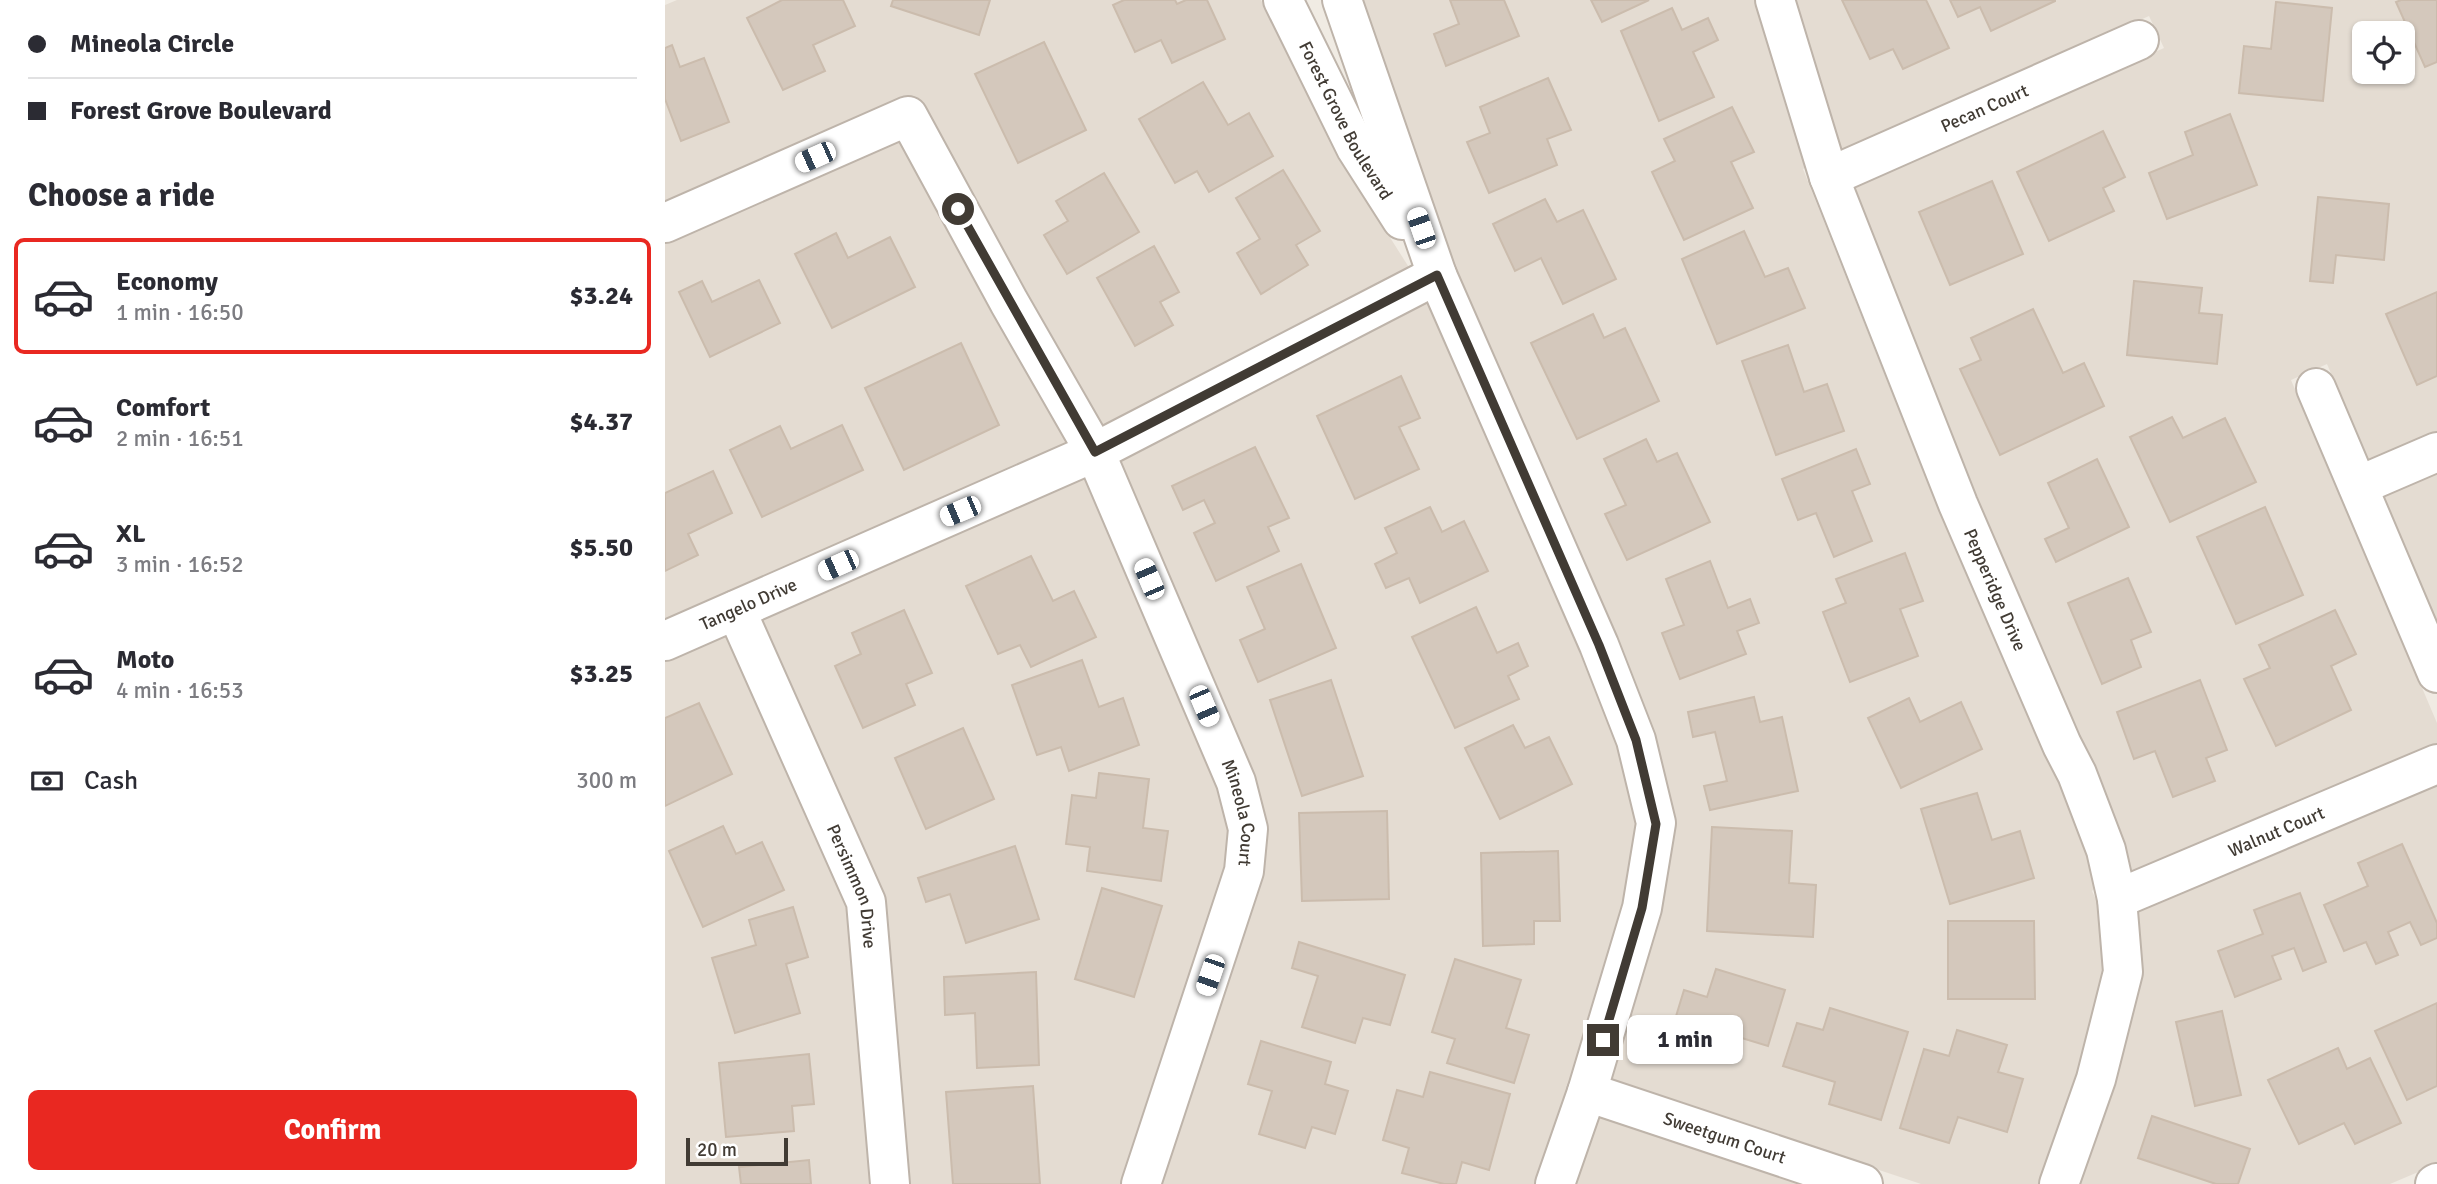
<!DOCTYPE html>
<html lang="en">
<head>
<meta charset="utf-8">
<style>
  body { margin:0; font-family:Signika,sans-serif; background:#f7f7f7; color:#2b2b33; height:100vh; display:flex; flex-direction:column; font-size:26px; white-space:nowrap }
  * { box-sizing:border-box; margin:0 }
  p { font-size:23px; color:#7c7c81 }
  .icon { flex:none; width:38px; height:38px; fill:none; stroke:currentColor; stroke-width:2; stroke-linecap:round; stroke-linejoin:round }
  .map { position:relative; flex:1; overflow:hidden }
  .panel { display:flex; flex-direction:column; background:#fff; width:665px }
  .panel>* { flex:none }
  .hud { display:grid; align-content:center; height:154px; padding:0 28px; background:#fff }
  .buttons { position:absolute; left:1687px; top:21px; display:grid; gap:14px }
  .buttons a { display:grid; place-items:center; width:63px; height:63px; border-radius:10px; background:#fff; box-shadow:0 2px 5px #0004; font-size:35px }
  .scale { position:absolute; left:21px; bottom:18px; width:102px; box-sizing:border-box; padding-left:7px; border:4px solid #413b34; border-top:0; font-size:19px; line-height:24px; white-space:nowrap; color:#413b34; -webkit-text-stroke:5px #fff; paint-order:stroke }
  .end { position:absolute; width:32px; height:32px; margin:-16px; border:9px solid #413b34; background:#fff; box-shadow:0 0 0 4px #fff }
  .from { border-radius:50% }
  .bubble { position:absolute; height:49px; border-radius:10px; background:#fff; box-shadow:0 2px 5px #0004; font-size:23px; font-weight:700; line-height:49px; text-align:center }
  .car { position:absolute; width:21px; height:42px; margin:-21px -10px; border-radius:9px; box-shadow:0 0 5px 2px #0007; background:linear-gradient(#fff 24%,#345 0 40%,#fff 0 76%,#345 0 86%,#fff 0) }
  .hud b { display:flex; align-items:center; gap:24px; height:66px; font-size:26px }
  .hud b+b { border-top:2px solid #e1e1e2 }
  .hud i { width:18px; height:18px; background:#2b2b33 }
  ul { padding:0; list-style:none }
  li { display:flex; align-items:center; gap:21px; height:116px; margin:0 14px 10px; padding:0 14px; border:4px solid transparent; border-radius:10px }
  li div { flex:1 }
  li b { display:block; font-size:26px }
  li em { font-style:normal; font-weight:700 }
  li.selected { border-color:#e92821 }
  li>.icon { width:63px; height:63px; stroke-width:1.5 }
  h2 { padding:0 28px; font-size:32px; line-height:84px }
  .pay { display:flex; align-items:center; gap:18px; height:77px; padding:0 28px; font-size:26px }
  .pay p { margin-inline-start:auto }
  .button { display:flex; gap:14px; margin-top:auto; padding:14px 28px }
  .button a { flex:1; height:80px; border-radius:10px; background:#e92821; color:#fff; font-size:28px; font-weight:700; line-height:80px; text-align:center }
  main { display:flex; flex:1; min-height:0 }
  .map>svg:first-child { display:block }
  .residential { fill:#e4dcd2; fill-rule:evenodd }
  .building { fill:#d4c8bc; stroke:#cbbcad; stroke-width:2 }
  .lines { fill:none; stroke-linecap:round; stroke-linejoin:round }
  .minor-casing { stroke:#beb4aa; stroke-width:42 }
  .minor { stroke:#fff; stroke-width:38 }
  .route { stroke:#413b34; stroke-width:9 }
  .labels { text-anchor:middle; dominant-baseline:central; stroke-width:5; stroke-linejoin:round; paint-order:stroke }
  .street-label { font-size:18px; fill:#413b34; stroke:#fff }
</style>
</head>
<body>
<main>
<section class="panel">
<div class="hud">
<b><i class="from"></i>Mineola Circle</b>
<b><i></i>Forest Grove Boulevard</b>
</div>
<h2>Choose a ride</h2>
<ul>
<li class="selected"><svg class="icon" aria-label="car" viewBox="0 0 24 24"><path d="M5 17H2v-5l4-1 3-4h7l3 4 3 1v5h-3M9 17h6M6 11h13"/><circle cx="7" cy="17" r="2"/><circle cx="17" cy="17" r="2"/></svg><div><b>Economy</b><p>1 min · 16:50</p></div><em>$3.24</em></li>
<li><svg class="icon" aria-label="car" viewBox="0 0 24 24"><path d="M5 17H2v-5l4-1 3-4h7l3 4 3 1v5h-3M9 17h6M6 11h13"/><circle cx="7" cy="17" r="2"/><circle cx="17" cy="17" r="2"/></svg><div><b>Comfort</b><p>2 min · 16:51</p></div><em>$4.37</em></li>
<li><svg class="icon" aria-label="car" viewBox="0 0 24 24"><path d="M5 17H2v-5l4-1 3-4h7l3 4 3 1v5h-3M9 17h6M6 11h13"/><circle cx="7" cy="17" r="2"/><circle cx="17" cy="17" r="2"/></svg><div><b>XL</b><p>3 min · 16:52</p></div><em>$5.50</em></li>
<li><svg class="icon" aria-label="car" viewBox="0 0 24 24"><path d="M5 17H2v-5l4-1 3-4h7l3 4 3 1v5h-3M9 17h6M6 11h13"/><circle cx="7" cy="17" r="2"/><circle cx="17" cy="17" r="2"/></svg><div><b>Moto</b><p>4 min · 16:53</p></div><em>$3.25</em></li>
</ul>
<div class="pay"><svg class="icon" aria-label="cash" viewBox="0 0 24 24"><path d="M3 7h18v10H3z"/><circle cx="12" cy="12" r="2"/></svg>Cash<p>300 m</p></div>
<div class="button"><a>Confirm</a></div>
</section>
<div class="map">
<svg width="1772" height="1184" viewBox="0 0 1772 1184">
  <rect width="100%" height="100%" fill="#f0ebe3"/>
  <g class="residential">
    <polygon points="12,0 596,0 674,157 745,269 439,428 361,293 260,107 236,100 0,205 0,5"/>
    <polygon points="698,0 1089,0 1140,168 1138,169 1274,511 1379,753 1394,783 1423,856 1429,889 1427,891 1433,904 1438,972 1413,1076 1374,1184 1256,1184 945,1080 995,912 1010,818 989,733 952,637 790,268"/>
    <path d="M1131 0H1772V433L1704 462 1662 364 1626 380 1772 723V745L1467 874 1460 842 1430 767 1415 737 1311 496 1188 185 1499 48 1484 16 1177 152ZM1699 33H1738V72H1699Z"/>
    <polygon points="233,139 326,311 403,445 0,621 0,242"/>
    <polygon points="762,300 915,653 952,747 971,825 958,906 904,1088 870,1184 496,1184 598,875 602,829 589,774 455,459"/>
    <polygon points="1772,471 1772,623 1718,494"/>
    <polygon points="419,476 553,788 564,832 560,869 456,1184 244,1184 221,899 96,618"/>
    <polygon points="60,634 182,908 205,1184 0,1184 0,660"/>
    <polygon points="1772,783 1772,1164 1725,1184 1413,1184 1472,909"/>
    <polygon points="934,1115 1140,1184 910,1184"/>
  </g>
  <g class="building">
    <polygon points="117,0 178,0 190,26 148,45 160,71 118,90 82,18"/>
    <polygon points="228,0 325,0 314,35 226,6"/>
    <polygon points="459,0 510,0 512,4 521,0 542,0 560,39 507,63 496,40 470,52 448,5"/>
    <polygon points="785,0 839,0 854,36 781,66 769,34 794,24"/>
    <polygon points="926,0 984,0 937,22"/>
    <polygon points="1177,0 1261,0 1284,48 1238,69 1228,49 1205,59"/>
    <polygon points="1285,0 1390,0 1390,1 1326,31 1315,7 1293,17"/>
    <polygon points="1736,0 1772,0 1772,62 1760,67 1731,2"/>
    <polygon points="1611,2 1667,8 1658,101 1574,93 1579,46 1606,49"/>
    <polygon points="1007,8 1017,30 1043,18 1053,40 1028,52 1049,97 994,121 956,31"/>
    <polygon points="379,42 421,130 353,163 310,74"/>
    <polygon points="7,45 15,67 39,58 64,122 16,141 0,99 0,48"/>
    <polygon points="883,78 906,130 882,139 892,165 824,193 802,142 825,133 815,107"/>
    <polygon points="538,82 563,125 584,113 608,156 544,192 532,171 510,183 474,119"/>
    <polygon points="1067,107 1089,152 1066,162 1088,208 1019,240 987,172 1010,161 999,139"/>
    <polygon points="1565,114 1592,185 1502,219 1484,173 1528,155 1520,132"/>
    <polygon points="1438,131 1460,177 1438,188 1449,211 1384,241 1352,172"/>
    <polygon points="618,170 655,231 631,245 643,265 596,294 572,253 595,239 571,198"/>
    <polygon points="439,173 474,232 402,274 379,235 403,221 391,201"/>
    <polygon points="1327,181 1358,254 1285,285 1254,212"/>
    <polygon points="1653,197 1724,204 1719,260 1671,255 1668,283 1645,281"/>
    <polygon points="880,199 892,222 918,210 951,279 898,304 876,258 850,271 828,224"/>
    <polygon points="1079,231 1100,277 1123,268 1140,308 1052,344 1017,259"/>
    <polygon points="171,233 183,258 225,237 250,287 167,328 130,254"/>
    <polygon points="489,246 514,292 495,302 508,325 470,346 432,278"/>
    <polygon points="94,280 115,323 45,357 14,292 37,281 47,302"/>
    <polygon points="1469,281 1537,288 1534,313 1557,315 1552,364 1462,355"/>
    <polygon points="1772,292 1772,376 1752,385 1721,314"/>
    <polygon points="1368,309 1398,373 1419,363 1439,406 1335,455 1295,369 1316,360 1306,338"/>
    <polygon points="928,314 939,338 960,328 994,401 912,439 866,343"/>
    <polygon points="296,343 334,425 239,470 200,388"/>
    <polygon points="1123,345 1139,392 1162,384 1179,431 1111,455 1077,361"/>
    <polygon points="736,376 755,418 734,427 754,469 690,499 652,416"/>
    <polygon points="1507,417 1518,438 1560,418 1591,482 1505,522 1465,437"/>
    <polygon points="177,425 198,470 97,517 65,450 115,426 126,449"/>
    <polygon points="981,439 992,462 1012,453 1045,522 962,560 940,514 961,505 939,459"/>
    <polygon points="590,447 624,518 603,527 614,551 551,581 529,533 550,523 539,500 518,510 507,486"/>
    <polygon points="1191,449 1205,484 1187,491 1207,541 1169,557 1151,513 1133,520 1117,479"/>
    <polygon points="1432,459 1464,527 1391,562 1380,539 1404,528 1383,483"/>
    <polygon points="48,471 67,513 23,534 33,555 0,571 0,493"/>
    <polygon points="765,507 777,532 799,521 823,571 755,603 744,578 721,588 710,564 732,553 720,528"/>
    <polygon points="1600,507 1638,595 1571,624 1532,537"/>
    <polygon points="1240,553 1258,601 1235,609 1253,656 1185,682 1158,612 1181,603 1171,579"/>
    <polygon points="366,556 388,601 409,591 431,637 366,667 355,645 333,654 301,586"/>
    <polygon points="1045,561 1063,608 1085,599 1094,623 1072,631 1081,654 1015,679 997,633 1019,625 1001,579"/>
    <polygon points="636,564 671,648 593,682 575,640 600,629 582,587"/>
    <polygon points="1463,578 1486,632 1466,640 1476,667 1437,684 1403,603"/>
    <polygon points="811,607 832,653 853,643 863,666 843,676 854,699 790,728 747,637"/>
    <polygon points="239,610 267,673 241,684 250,705 198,728 170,666 196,654 187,633"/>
    <polygon points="1670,610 1691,654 1666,666 1686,710 1611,746 1579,679 1605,668 1594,645"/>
    <polygon points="417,660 434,707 458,698 474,745 404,771 396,747 372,755 347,685"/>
    <polygon points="666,680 698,776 637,796 605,700"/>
    <polygon points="1535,680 1562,750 1541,758 1550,781 1508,797 1490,751 1469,759 1452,712"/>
    <polygon points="1089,697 1095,722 1117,717 1133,791 1045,810 1039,786 1062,781 1050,732 1028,737 1023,712"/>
    <polygon points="1244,698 1255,722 1296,702 1317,749 1236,788 1203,718"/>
    <polygon points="34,703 67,774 0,806 0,718"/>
    <polygon points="848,725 860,748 884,737 907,784 835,819 800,748"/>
    <polygon points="298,728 329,799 261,829 230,758"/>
    <polygon points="434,773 484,779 478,828 503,831 496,881 422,871 425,847 401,844 407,795 431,798"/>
    <polygon points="1312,793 1327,840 1355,831 1369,878 1285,904 1256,809"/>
    <polygon points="722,811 724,899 637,901 634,813"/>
    <polygon points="58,826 71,854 97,842 119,890 38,927 4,851"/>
    <polygon points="1047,827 1127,831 1124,883 1151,885 1148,937 1042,931"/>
    <polygon points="1737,844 1772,923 1772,938 1756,945 1745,922 1723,932 1733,955 1711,964 1701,942 1679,951 1659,905 1703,886 1693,863"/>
    <polygon points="350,846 374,919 301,943 285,894 261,902 253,878"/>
    <polygon points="893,851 895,921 869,921 869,944 818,946 816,853"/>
    <polygon points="437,888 497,906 469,997 410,979"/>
    <polygon points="1635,893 1661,962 1638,971 1629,948 1607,956 1616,979 1570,997 1553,951 1598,934 1589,910"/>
    <polygon points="128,907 143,957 121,964 135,1013 70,1033 47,958 91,945 84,920"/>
    <polygon points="1283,921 1369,921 1370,999 1283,999"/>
    <polygon points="634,942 740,975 725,1025 698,1018 690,1043 637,1027 653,976 627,968"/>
    <polygon points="790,959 856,980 841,1028 864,1035 849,1083 782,1063 790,1039 767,1032"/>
    <polygon points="1051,969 1120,990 1103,1046 1057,1032 1048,1060 1002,1046 1019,990 1042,997"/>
    <polygon points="371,972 374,1065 312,1068 310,1013 280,1015 279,977"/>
    <polygon points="1772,1003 1772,1086 1742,1100 1710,1031"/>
    <polygon points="1165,1008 1243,1032 1216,1120 1164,1104 1170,1082 1118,1066 1132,1023 1158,1030"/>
    <polygon points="1557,1011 1576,1095 1530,1106 1511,1022"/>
    <polygon points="1292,1030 1342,1045 1333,1072 1358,1079 1342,1132 1293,1117 1284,1143 1235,1128 1259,1049 1284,1056"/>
    <polygon points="596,1041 666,1062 660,1084 683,1091 670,1134 647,1127 640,1148 594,1134 607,1091 583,1084"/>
    <polygon points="1673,1048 1682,1069 1705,1058 1736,1123 1690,1144 1679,1123 1634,1144 1603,1080"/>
    <polygon points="144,1054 149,1104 127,1106 129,1131 61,1137 54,1063"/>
    <polygon points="765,1072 845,1094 824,1170 797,1162 791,1184 779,1184 737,1173 744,1148 718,1140 732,1090 758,1097"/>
    <polygon points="368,1086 375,1184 288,1184 281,1092"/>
    <polygon points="1487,1116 1585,1149 1573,1184 1551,1184 1473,1158"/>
    <polygon points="144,1160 146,1184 76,1184 74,1167"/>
  </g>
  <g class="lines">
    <defs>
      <g id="minor">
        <path id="s1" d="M618 0 691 148 737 220"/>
        <polyline points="677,0 772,275 934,645 971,740 991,823 977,908 922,1092 890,1184"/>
        <path id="s2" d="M1110 0 1164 177 1293 504 1397 745 1412 774 1441 850 1452 899 1458 972 1431 1079 1394 1184"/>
        <path id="s3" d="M1164 177 1474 40"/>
        <path id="s4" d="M0 223 243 116 344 302 430 452 571 782 583 829 579 871 476 1184"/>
        <polyline points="1651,388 1772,673"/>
        <polyline points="1693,486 1772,452"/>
        <path id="s5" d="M71 610 201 902 225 1184"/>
        <path id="s6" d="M0 641 430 452 772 275"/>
        <path id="s7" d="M1452 899 1772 764"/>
        <path id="s8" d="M922 1092 1198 1184"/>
        <polyline points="1770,1184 1772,1183"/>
      </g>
    </defs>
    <use href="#minor" class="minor-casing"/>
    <use href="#minor" class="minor"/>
  </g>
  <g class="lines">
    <polyline class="route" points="293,209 430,452 772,275 934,645 971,740 991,824 977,908 938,1040"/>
  </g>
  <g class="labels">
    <g class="street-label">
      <text stroke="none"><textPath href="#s3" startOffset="170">Pecan Court</textPath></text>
      <text stroke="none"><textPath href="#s1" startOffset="136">Forest Grove Boulevard</textPath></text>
      <text stroke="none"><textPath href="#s2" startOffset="630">Pepperidge Drive</textPath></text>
      <text stroke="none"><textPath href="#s6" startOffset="91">Tangelo Drive</textPath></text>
      <text stroke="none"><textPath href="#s4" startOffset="1040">Mineola Court</textPath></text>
      <text stroke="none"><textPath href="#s7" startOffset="173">Walnut Court</textPath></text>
      <text stroke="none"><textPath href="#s5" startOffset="301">Persimmon Drive</textPath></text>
      <text stroke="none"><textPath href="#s8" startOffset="145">Sweetgum Court</textPath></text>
    </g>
  </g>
</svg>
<div class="buttons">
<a><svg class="icon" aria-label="locate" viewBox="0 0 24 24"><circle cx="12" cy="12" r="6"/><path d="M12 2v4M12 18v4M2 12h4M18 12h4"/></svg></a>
</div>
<div class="scale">20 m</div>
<i class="end from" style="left:293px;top:209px"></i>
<i class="end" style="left:938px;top:1040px"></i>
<div class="bubble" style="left:962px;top:1015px;width:116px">1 min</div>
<i class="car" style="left:150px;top:157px;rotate:246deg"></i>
<i class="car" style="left:756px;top:228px;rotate:341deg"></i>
<i class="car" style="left:295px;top:511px;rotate:247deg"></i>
<i class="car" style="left:173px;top:565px;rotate:246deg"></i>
<i class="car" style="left:484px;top:579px;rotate:337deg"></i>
<i class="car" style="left:539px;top:706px;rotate:157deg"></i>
<i class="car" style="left:545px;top:975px;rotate:199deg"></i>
</div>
</main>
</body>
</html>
